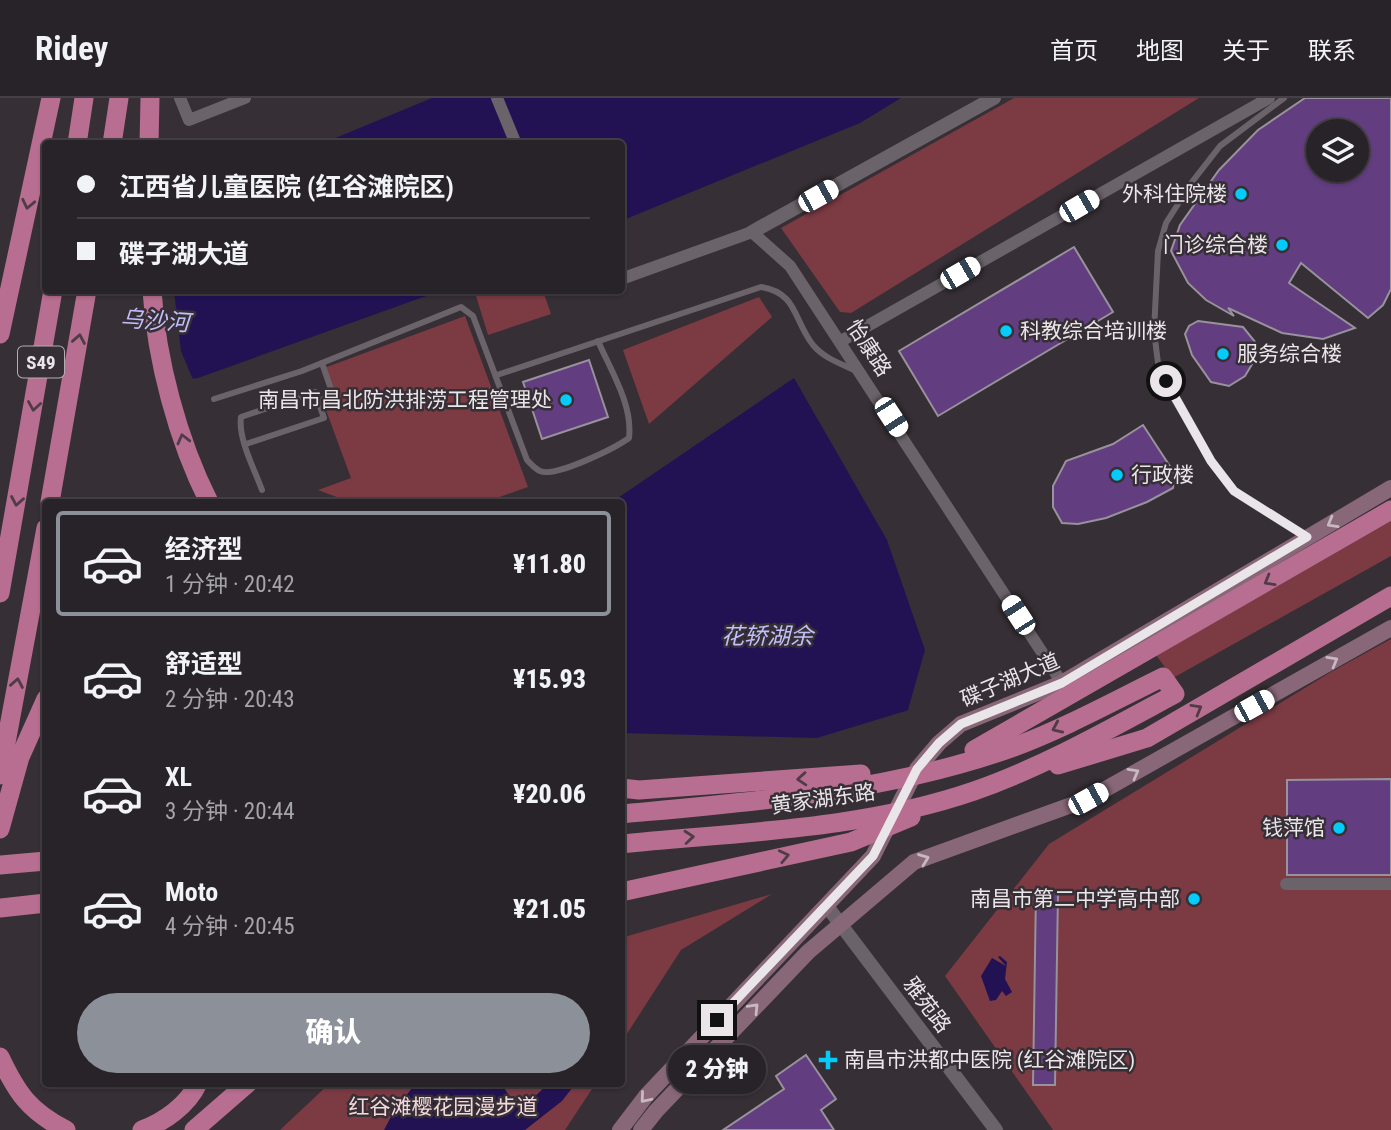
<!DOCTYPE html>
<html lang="zh">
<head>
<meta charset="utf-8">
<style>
  body { margin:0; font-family:"Roboto Condensed","Noto Sans SC",sans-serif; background:#302b30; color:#f1f3f6; height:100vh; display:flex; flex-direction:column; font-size:26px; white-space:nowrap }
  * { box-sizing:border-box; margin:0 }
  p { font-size:23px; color:#a5a4a8 }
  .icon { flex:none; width:38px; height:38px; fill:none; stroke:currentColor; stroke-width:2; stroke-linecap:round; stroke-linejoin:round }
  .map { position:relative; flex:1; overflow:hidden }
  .details { position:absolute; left:42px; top:401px; width:583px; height:588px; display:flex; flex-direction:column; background:#282328; border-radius:7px; box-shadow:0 2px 5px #0004,0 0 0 2px #444045 }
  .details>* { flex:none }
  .banner { position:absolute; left:42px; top:42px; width:583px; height:154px; border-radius:7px; box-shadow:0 2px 5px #0004,0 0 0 2px #444045; display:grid; align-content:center; height:154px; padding:0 35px; background:#282328 }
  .buttons { position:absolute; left:1306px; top:21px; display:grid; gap:14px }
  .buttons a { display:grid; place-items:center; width:63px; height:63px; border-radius:50%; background:#282328; box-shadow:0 2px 5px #0004,0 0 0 2px #444045; font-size:35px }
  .end { position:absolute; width:32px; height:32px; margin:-16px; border:9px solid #eae5e9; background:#111; box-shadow:0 0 0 4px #111 }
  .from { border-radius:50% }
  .bubble { position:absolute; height:49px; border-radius:24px; background:#282328; box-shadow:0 2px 5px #0004,0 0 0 2px #444045; font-size:23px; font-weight:800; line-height:49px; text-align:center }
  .car { position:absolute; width:21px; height:42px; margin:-21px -10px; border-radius:9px; box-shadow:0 0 5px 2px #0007; background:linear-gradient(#fff 24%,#345 0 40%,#fff 0 76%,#345 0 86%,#fff 0) }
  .banner b { display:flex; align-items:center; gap:24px; height:66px; font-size:26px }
  .banner b+b { border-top:2px solid #444045 }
  .banner i { width:18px; height:18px; background:#f1f3f6 }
  ul { padding:12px 0 0; list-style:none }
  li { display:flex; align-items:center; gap:21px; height:105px; margin:0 14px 10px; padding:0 21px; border:4px solid transparent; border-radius:7px }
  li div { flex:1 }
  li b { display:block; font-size:26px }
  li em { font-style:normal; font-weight:800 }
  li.active { border-color:#8c9099 }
  li>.icon { width:63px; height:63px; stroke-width:1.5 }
  .cta { display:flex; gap:14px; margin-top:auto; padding:14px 35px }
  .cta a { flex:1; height:80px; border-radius:42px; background:#8c9099; color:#fff; font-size:28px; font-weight:800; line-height:80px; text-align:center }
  header { display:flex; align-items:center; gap:42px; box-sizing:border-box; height:98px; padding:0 35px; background:#282328; border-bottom:2px solid #444045 }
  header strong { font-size:33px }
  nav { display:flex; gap:38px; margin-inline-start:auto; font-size:24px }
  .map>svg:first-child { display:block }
  .green { fill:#7c3a43 }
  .water { fill:#221254 }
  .pier { fill:#362f35 }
  .building { fill:#623d7f; stroke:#97929b; stroke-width:2; fill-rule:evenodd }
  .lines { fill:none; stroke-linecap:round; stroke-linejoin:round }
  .service { stroke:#6b636a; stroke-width:6 }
  .minor { stroke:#6b636a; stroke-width:12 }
  .tertiary { stroke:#6b636a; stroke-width:14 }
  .secondary { stroke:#886778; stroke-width:16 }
  .trunk { stroke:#b76e90; stroke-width:19 }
  .oneway { stroke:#503c47 }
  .oneway2 { stroke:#c8b9c1 }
  .route { stroke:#eae5e9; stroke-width:9 }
  .poi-dot { fill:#04cbf9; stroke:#362f35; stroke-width:2.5 }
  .labels { text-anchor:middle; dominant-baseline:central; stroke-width:5; stroke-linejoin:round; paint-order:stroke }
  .shield { fill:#362f35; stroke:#b4aeb3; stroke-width:2 }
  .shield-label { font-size:19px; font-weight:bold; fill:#eae5e9 }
  .poi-label { font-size:21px; fill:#eae5e9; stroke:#362f35; text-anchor:end }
  .street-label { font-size:21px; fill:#eae5e9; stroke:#362f35 }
  .park-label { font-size:21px; fill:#f3d9db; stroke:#362f35 }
  .water-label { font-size:23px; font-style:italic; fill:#c1befb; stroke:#362f35 }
</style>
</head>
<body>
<header>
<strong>Ridey</strong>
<nav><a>首页</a><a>地图</a><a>关于</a><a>联系</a></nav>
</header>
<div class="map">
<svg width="1391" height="1032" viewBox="0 0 1391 1032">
  <rect width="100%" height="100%" fill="#362f35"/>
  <g class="green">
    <polygon points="1014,0 1199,0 851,215 840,214 781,130"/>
    <polygon points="494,192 543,193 551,216 488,237 476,198"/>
    <polygon points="759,199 772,219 649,326 623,252"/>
    <polygon points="465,218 528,389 485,404 350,404 318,392 351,380 323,304 336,299 324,270"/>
    <polygon points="1391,423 1391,458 1173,580 1156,557"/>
    <polygon points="1391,541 1391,1032 1053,1032 945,878 1049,746 1331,574"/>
    <polygon points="772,796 681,852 621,945 621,840"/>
    <polygon points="330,985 596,985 565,1032 280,1032"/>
  </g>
  <g class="water">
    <polygon points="432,0 901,0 860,25 621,123 621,46 321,46"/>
    <polygon points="0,186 46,192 440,193 198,280 0,301"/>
    <polygon points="794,280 887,442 925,552 898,647 621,742 621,404 612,404"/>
    <polygon points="1000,858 1007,864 1005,881 1012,894 1006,898 1002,893 996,902 990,903 981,878 992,860 1006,868 998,859"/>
    <polygon points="416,985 501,985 512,1002 528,1005 549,985 576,985 562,1003 525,1032 384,1032 394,1013"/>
  </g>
  <g class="pier">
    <polygon points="0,182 46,186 46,192 174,193 181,253 194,284 0,305"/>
    <polygon points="912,611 900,650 621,745 621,635 817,640"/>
    <polygon points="44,779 46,985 188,985 170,1005 131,1032 0,1032 0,977"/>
  </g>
  <g class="building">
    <path d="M1305 0H1391V191L1383 207 1368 220 1301 165 1289 185 1355 230 1323 241 1282 235 1228 210 1234 218 1206 202 1188 185 1171 153 1180 127 1219 72 1258 32ZM1318 33H1356V72H1318Z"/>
    <polygon points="1074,149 1113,214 938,318 899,253"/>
    <polygon points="1198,223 1243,229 1256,245 1254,263 1245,278 1229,288 1211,284 1192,257 1185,236 1189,228"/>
    <polygon points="589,262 608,319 542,341 523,284"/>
    <polygon points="1143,327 1175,376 1173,390 1147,404 1106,420 1078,426 1062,425 1053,409 1053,388 1066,363 1113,346"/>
    <polygon points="1391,681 1391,777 1287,777 1287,682"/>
    <polygon points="1036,793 1058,794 1055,987 1033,987"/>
    <polygon points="806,957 836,1001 821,1012 834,1032 723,1032 784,991 776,978"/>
  </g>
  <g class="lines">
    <g class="service">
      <polyline points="1284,0 1220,48 1192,84 1166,125 1158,153 1154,233 1158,265 1173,300 1211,363 1234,393 1306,438"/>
      <path d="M497 277 761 189C798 195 793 222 813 247 824 260 839 265 854 272"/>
      <path d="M214 301 302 273 461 209 473 218 527 362C530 365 535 371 540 373 555 380 615 350 629 340 633 307 611 273 598 243"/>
      <polyline points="319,303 333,297 322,265"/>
      <path d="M246 346 324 320 315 294 241 319C238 341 254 370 262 392"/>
    </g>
    <g class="minor">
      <polyline points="180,0 189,22 245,0"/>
      <polyline points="497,0 516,46"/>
      <polyline points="621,181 752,134 790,168 1062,585"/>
      <polyline points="841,243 1269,0"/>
      <polyline points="1286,786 1391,786"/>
    </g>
    <g class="tertiary">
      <polyline points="752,134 994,0"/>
      <polyline points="826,807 996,1032"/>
    </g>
    <g class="secondary">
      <polyline points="620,1032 646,998 873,758 917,671 939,645 961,626 1062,585 1391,390"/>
      <polyline points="641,1032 656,1013 808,854 914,764 1088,701 1391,530"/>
    </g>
    <g class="trunk">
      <polyline points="77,46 84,0"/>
      <polyline points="112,46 119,0"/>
      <polyline points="149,46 150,0"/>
      <path d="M152 192C156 261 178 343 209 404"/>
      <polyline points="0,236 51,0"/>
      <polyline points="50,404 87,192"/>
      <polyline points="0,495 53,192"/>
      <polyline points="974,652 1391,412"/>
      <polyline points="1058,667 1147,640 1391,498"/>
      <polyline points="0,677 46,430"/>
      <polyline points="621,690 639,692 861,676"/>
      <path d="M621 716C752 704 889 694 1014 649 1065 630 1114 603 1163 579L1175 596C1110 631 1043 669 974 693 861 732 738 734 621 746"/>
      <polyline points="0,731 20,659 46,601"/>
      <polyline points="0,767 46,763"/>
      <polyline points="621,794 851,744 911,719"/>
      <polyline points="0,810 46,805"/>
      <path d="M0 959C17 995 29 1013 66 1032"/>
      <path d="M142 1032C164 1024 188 1007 198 985"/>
      <polyline points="194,1032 248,985"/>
    </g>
  </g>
  <defs><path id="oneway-chevron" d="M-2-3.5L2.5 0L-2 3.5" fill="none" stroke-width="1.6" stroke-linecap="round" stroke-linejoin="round" transform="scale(1.75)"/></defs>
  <g class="oneway">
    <use href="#oneway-chevron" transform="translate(28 106) rotate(102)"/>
    <use href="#oneway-chevron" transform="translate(79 241) rotate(-80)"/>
    <use href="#oneway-chevron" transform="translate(34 308) rotate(99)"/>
    <use href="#oneway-chevron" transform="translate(183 341) rotate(-104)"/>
    <use href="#oneway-chevron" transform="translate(17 403) rotate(100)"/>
    <use href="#oneway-chevron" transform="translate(1269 483) rotate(150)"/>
    <use href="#oneway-chevron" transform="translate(17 585) rotate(-80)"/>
    <use href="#oneway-chevron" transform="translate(1197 611) rotate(-30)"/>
    <use href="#oneway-chevron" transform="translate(1057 630) rotate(156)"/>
    <use href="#oneway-chevron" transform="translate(802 681) rotate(176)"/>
    <use href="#oneway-chevron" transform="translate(689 739) rotate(-5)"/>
    <use href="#oneway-chevron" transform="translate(784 758) rotate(-12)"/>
  </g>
  <g class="oneway2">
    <use href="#oneway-chevron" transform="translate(1332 425) rotate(150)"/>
    <use href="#oneway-chevron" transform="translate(1333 563) rotate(-30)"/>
    <use href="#oneway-chevron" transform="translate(1134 675) rotate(-29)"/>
    <use href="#oneway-chevron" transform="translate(924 761) rotate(-21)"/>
    <use href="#oneway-chevron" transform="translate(754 910) rotate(-46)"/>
    <use href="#oneway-chevron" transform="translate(645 1000) rotate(130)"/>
  </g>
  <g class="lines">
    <polyline class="route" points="717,922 873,758 917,671 939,645 961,626 1062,585 1307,439 1234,393 1211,363 1166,283"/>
  </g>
  <g class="poi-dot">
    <circle cx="1241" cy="96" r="7"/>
    <circle cx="1282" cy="147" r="7"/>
    <circle cx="1006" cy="233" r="7"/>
    <circle cx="1223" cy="256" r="7"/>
    <circle cx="566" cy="302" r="7"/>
    <circle cx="1117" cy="377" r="7"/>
    <circle cx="1339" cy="730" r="7"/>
    <circle cx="1194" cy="801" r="7"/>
    <path d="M824.5 951.5h7v7h7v7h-7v7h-7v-7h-7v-7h7z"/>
  </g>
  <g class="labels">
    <rect class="shield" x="18" y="248.5" width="46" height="31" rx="5"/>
    <g class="shield-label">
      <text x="41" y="264">S49</text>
    </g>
    <g class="poi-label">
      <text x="1227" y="96">外科住院楼</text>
      <text x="1268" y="147">门诊综合楼</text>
      <text x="1020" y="233" text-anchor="start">科教综合培训楼</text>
      <text x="1237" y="256" text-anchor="start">服务综合楼</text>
      <text x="552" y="302">南昌市昌北防洪排涝工程管理处</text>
      <text x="1131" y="377" text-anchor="start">行政楼</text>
      <text x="1325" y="730">钱萍馆</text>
      <text x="1180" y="801">南昌市第二中学高中部</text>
      <text x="844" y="962" text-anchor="start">南昌市洪都中医院 (红谷滩院区)</text>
    </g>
    <g class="street-label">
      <text transform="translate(869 250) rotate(57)">怡康路</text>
      <text transform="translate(1010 582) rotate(-23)">碟子湖大道</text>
      <text transform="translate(823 701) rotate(-8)">黄家湖东路</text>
      <text transform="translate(927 907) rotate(53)">雅苑路</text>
    </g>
    <g class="park-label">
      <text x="443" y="1009">红谷滩樱花园漫步道</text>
    </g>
    <g class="water-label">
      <text transform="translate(155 223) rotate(4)">乌沙河</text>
      <text x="767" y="538">花轿湖余</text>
    </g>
  </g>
</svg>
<div class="buttons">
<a><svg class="icon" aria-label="layers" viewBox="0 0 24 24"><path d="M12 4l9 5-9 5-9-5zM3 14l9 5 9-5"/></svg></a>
</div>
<i class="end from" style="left:1166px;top:283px"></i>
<i class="end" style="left:717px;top:922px"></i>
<div class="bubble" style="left:668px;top:947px;width:98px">2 分钟</div>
<i class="car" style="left:818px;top:98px;rotate:61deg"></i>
<i class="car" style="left:1079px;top:108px;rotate:60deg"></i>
<i class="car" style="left:960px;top:175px;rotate:60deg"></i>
<i class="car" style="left:891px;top:319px;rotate:147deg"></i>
<i class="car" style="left:1018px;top:517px;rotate:327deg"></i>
<i class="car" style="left:1254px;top:608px;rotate:61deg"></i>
<i class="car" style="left:1088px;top:701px;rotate:61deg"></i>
<div class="banner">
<b><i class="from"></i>江西省儿童医院 (红谷滩院区)</b>
<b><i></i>碟子湖大道</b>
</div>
<section class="details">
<ul>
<li class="active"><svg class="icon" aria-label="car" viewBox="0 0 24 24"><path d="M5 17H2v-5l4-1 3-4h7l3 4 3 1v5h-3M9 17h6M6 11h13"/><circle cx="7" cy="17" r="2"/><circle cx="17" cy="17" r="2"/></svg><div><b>经济型</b><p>1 分钟 · 20:42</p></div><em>¥11.80</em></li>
<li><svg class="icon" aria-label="car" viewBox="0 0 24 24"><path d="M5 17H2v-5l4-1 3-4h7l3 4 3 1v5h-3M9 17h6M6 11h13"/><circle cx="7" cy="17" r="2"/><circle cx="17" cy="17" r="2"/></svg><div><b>舒适型</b><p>2 分钟 · 20:43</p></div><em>¥15.93</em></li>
<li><svg class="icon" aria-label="car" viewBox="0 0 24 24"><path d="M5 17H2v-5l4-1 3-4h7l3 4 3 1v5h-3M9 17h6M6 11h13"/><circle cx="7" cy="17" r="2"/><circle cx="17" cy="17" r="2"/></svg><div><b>XL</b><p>3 分钟 · 20:44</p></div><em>¥20.06</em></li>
<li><svg class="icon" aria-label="car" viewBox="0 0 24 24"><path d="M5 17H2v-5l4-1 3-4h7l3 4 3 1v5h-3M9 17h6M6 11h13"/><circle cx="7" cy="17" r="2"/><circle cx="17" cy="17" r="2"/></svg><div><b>Moto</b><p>4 分钟 · 20:45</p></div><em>¥21.05</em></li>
</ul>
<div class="cta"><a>确认</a></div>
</section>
</div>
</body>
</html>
